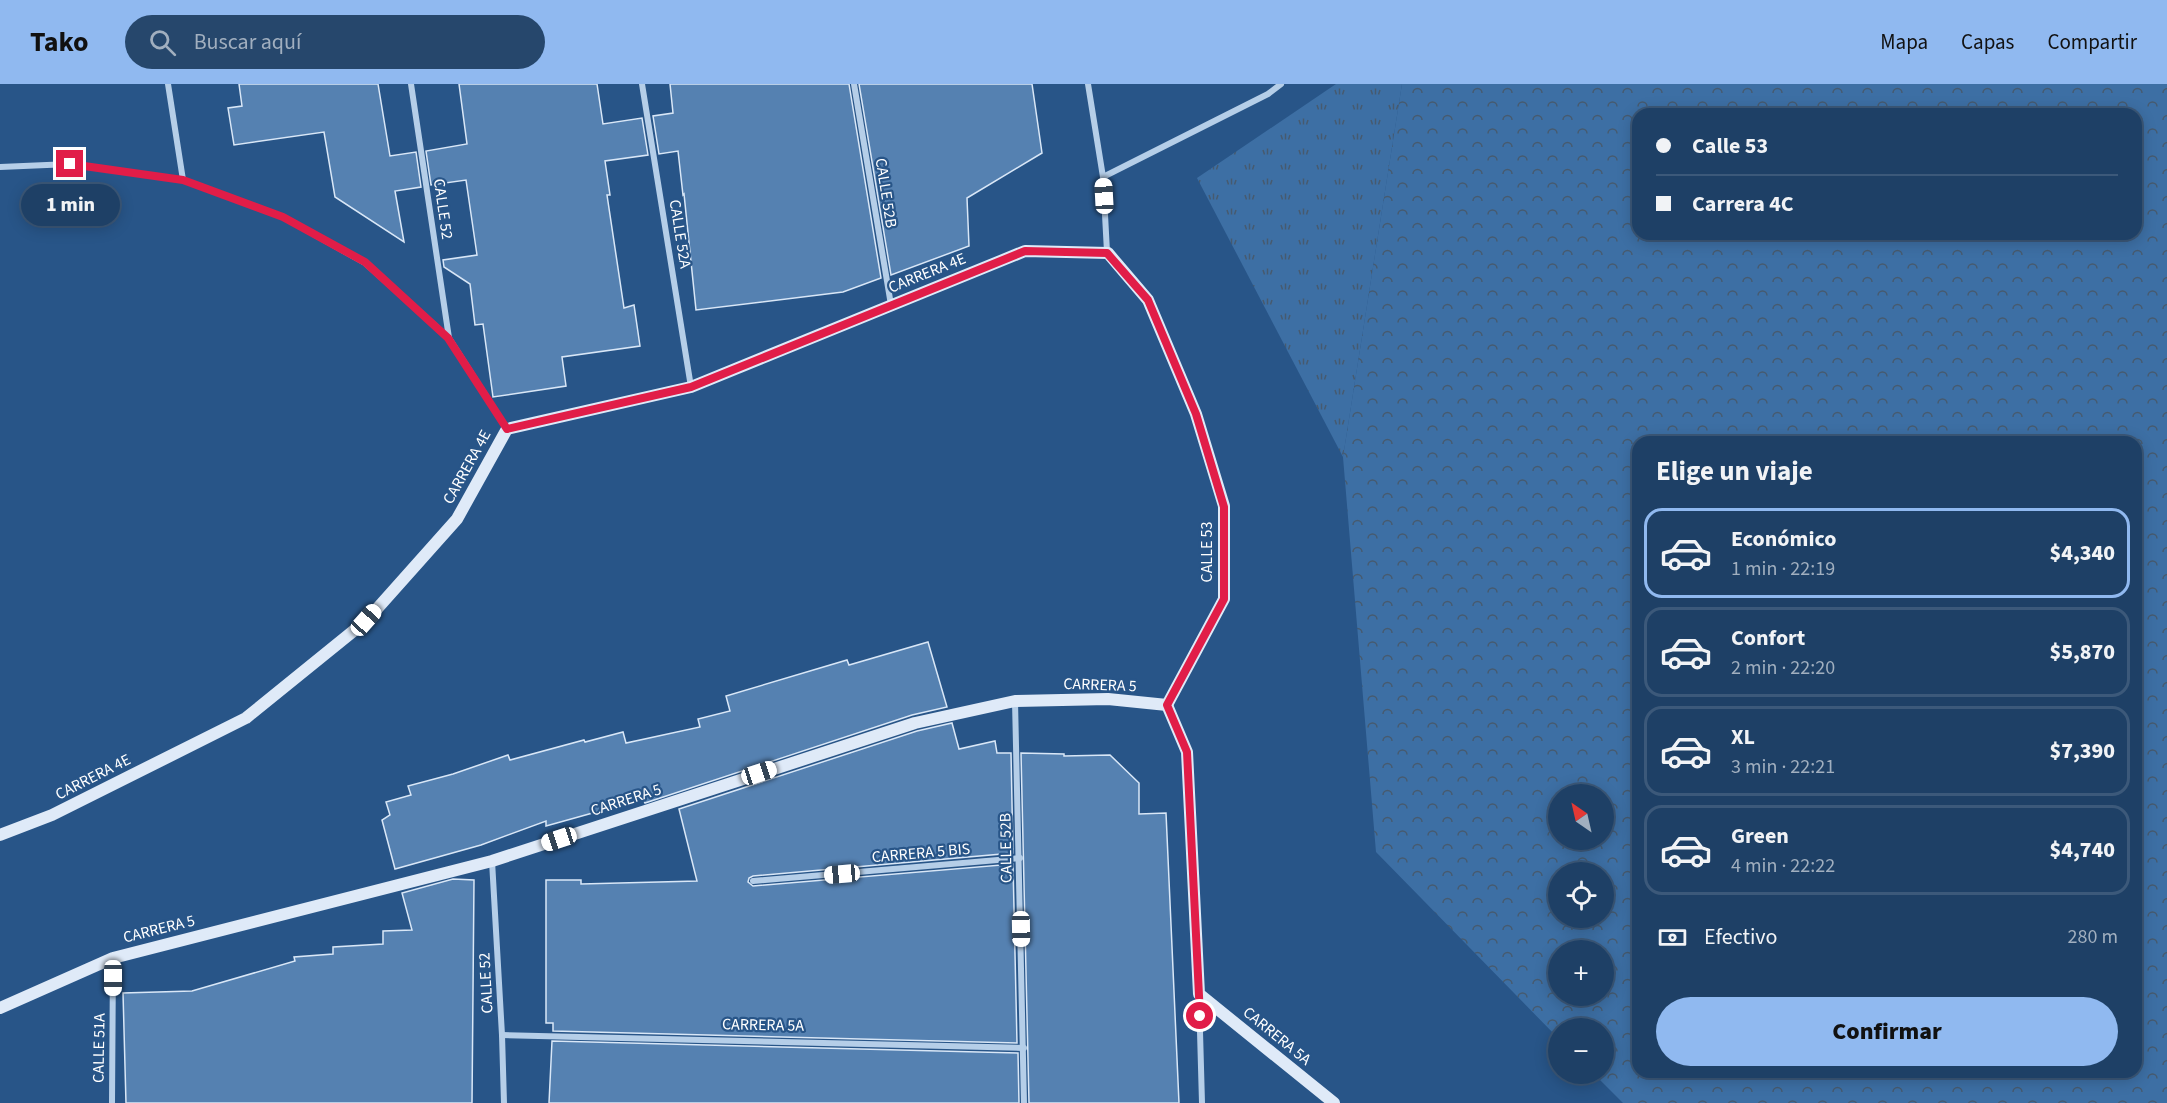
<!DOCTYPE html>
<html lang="es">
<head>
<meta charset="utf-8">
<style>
  body { margin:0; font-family:"Source Sans 3",sans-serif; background:#26476c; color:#f1f3f6; height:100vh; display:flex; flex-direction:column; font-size:22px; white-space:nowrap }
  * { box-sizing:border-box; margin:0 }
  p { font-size:20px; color:#a1afbf }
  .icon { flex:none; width:33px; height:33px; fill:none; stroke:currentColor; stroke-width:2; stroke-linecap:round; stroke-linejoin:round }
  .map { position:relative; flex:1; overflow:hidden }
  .sheet { position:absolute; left:1632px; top:352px; width:510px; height:642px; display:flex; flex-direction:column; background:#1e4066; border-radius:18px; box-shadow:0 3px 15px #0003,0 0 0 2px #3c597a }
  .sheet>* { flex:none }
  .hud { position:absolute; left:1632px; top:24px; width:510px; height:132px; border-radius:18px; box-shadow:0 3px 15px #0003,0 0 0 2px #3c597a; display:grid; align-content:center; height:132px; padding:0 24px; background:#1e4066 }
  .needle { width:39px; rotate:326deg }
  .buttons { position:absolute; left:1548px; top:700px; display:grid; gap:12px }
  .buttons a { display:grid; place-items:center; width:66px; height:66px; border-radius:50%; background:#1e4066; box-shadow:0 3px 15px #0003,0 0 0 2px #3c597a; font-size:30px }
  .end { position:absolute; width:27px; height:27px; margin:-14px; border:8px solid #e11d48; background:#fff; box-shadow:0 0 0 3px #fff }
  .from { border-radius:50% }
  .bubble { position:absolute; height:42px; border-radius:21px; background:#1e4066; box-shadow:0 3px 15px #0003,0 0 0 2px #3c597a; font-size:20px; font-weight:800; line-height:42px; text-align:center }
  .car { position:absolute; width:18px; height:36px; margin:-18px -9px; border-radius:8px; box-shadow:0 0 4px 2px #0007; background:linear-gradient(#fff 24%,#345 0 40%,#fff 0 76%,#345 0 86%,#fff 0) }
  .hud b { display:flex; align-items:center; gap:21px; height:57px; font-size:22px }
  .hud b+b { border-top:2px solid #3c597a }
  .hud i { width:15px; height:15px; background:#f1f3f6 }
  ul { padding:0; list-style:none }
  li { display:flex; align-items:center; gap:18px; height:90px; margin:0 12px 9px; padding:0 12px; border:3px solid #3c597a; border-radius:18px }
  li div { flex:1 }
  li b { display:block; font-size:22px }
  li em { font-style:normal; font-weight:800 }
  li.selected { border-color:#90b9f0 }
  li>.icon { width:54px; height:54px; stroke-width:1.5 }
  h2 { padding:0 24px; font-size:27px; line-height:72px }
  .pay { display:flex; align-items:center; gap:15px; height:66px; padding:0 24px; font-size:22px }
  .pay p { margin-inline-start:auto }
  .cta { display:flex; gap:12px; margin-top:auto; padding:12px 24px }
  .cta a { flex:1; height:69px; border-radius:36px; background:#90b9f0; color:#111; font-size:24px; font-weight:800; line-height:69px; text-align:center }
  header { display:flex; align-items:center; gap:36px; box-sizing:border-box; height:84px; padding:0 30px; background:#90b9f0; color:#111 }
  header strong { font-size:28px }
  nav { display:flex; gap:33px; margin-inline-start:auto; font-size:21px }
  .search { width:420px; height:54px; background:#26476c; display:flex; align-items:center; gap:15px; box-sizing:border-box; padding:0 21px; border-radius:33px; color:#a1afbf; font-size:22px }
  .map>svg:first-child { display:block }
  .grass { fill:url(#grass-tufts) }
  .forest { fill:url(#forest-crowns); fill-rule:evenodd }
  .building { fill:#5581b1; stroke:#d9e7f7; stroke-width:1.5 }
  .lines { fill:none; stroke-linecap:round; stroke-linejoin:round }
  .street { stroke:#b5cee8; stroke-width:6 }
  .secondary { stroke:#dfeaf8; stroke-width:12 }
  .route { stroke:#e11d48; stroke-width:8 }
  .labels { text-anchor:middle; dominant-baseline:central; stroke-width:4.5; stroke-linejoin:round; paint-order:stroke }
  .street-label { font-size:16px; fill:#fff; stroke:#285588 }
</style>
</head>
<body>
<header>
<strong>Tako</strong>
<div class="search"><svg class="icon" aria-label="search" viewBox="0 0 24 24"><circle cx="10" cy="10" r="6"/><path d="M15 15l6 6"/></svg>Buscar aquí</div>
<nav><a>Mapa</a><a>Capas</a><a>Compartir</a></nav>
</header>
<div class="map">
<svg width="2167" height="1019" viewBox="0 0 2167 1019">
  <defs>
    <pattern id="grass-tufts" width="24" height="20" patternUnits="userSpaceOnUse" patternTransform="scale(1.5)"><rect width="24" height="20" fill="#3d6fa4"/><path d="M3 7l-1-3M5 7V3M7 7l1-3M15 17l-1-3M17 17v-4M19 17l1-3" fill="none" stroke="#465a6f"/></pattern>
    <pattern id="forest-crowns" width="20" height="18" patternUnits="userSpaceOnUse" patternTransform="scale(1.5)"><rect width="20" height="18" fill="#3d6fa4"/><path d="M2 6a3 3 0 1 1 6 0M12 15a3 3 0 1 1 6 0" fill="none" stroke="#465a6f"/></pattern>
  </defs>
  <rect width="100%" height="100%" fill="#285588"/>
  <polygon class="grass" points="1336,0 1402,0 1343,373 1197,94"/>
  <path class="forest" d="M1402 0H2167V1019H1623L1594 990H1604V945H1558V954L1376 768 1343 373ZM1638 30H2136V150H1638ZM1638 358H2136V988H1638ZM1558 711H1604V756H1558ZM1558 789H1604V834H1558ZM1558 867H1604V912H1558Z"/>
  <g class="building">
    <polygon points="239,0 378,0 390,72 416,68 421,103 395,107 404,158 335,113 324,48 234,61 228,24 242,22"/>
    <polygon points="459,0 597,0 603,40 642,34 648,71 605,77 610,111 607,111 624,224 634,221 640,262 562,273 566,302 493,313 483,240 475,241 470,200 444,183 443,176 477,171 466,96 431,101 426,67 467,60"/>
    <polygon points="670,0 849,0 881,194 843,208 696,226 684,110 683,111 678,67 659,70 653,32 673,29"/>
    <polygon points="859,0 1032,0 1042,69 967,114 969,162 891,191"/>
    <polygon points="928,558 947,623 912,631 645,719 643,715 546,742 546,737 481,761 395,785 382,736 390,731 386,718 411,711 408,702 453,690 508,671 510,676 584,656 585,658 623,648 626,659 700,643 698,635 730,627 726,612 847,576 849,581"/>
    <polygon points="952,639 959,665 995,657 997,669 1011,669 1013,769 753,792 749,794 748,798 753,802 1013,780 1017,959 553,947 553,939 546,939 546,796 581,796 581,800 697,797 679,725 917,647"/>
    <polygon points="1021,669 1064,670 1064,672 1110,671 1139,699 1139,730 1166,729 1179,1019 1029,1019"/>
    <polygon points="453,795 474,796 472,1019 126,1019 123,909 192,907 295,877 294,873 333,870 333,863 383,860 383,847 412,846 402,809"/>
    <polygon points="552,957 1018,969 1019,1019 549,1019"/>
  </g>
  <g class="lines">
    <g class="street">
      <polyline points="168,0 183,96"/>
      <polyline points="411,0 449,254"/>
      <polyline points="642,0 691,303"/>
      <polyline points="854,0 891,221"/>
      <polyline points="1088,0 1103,93 1107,168"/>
      <polyline points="0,83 70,80 183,96 283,133 365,179 449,254 507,345"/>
      <polyline points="1103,93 1268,10 1281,0"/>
      <polyline points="1015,617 1024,1019"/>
      <polyline points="492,777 502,951 504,1019"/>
      <polyline points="753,797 1020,774"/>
      <polyline points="1199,912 1202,1019"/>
      <polyline points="502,951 1024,964"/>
      <polyline points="112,1019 113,874"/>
    </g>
    <g class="secondary">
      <polyline points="1167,621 1187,668 1199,910 1334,1019"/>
      <polyline points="0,751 52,731 246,634 367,536 457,435 507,345 691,303 1025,167 1108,169 1148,216 1196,330 1224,422 1224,515 1167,621"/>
      <polyline points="0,924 113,874 492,777 915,639 1015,617 1108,615 1167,621"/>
    </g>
  </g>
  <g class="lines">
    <polyline class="route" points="70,80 183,96 283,133 365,178 448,254 507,345 691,303 1025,167 1107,169 1148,216 1196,330 1224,423 1224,515 1167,621 1187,668 1200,932"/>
  </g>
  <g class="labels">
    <g class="street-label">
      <text transform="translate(886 109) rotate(81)">CALLE 52B</text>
      <text transform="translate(443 125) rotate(82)">CALLE 52</text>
      <text transform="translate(680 150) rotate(81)">CALLE 52A</text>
      <text transform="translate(927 189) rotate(-22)">CARRERA 4E</text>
      <text transform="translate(467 383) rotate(-61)">CARRERA 4E</text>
      <text transform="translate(1207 468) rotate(-90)">CALLE 53</text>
      <text transform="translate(1100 601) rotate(2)">CARRERA 5</text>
      <text transform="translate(93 693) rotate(-27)">CARRERA 4E</text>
      <text transform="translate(626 716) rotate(-18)">CARRERA 5</text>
      <text transform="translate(1006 764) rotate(-91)">CALLE 52B</text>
      <text transform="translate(921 769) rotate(-5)">CARRERA 5 BIS</text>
      <text transform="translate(159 845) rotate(-14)">CARRERA 5</text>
      <text transform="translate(486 899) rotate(-93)">CALLE 52</text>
      <text transform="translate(763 941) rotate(1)">CARRERA 5A</text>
      <text transform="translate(1277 952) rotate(39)">CARRERA 5A</text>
      <text transform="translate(99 964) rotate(-89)">CALLE 51A</text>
    </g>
  </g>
</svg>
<div class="buttons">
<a><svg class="needle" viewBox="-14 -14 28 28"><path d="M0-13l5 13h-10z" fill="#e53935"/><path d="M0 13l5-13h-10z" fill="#a1afbf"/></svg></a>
<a><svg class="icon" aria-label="locate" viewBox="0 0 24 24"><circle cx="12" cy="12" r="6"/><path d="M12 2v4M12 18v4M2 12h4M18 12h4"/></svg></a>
<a>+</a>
<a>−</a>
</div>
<i class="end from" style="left:1200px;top:932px"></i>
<i class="end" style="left:70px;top:80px"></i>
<div class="bubble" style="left:21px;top:100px;width:99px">1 min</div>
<i class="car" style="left:1104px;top:112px;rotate:357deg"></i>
<i class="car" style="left:366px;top:536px;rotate:42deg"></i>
<i class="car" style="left:759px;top:689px;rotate:72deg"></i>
<i class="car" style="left:559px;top:755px;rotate:252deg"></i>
<i class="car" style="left:842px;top:790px;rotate:265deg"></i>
<i class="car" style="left:1021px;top:845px;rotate:179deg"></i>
<i class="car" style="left:113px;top:894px;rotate:180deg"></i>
<div class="hud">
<b><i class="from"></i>Calle 53</b>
<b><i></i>Carrera 4C</b>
</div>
<section class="sheet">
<h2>Elige un viaje</h2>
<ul>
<li class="selected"><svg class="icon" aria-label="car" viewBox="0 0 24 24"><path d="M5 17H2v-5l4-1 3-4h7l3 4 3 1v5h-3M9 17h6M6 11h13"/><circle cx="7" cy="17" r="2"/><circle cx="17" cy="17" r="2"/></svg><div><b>Económico</b><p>1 min · 22:19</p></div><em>$4,340</em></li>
<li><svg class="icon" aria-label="car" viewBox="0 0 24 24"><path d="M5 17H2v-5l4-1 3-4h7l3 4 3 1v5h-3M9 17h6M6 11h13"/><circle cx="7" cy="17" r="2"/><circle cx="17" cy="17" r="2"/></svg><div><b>Confort</b><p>2 min · 22:20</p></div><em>$5,870</em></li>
<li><svg class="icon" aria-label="car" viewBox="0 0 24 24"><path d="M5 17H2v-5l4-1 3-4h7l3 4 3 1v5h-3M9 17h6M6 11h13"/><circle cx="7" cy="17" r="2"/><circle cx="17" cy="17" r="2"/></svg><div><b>XL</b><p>3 min · 22:21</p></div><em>$7,390</em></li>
<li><svg class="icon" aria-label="car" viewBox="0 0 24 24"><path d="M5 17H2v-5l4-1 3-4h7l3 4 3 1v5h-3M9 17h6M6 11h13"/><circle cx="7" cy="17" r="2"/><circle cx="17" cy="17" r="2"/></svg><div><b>Green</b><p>4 min · 22:22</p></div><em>$4,740</em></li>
</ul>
<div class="pay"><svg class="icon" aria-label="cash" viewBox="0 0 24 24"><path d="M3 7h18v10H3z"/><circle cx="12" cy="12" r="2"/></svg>Efectivo<p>280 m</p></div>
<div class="cta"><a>Confirmar</a></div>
</section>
</div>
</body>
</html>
